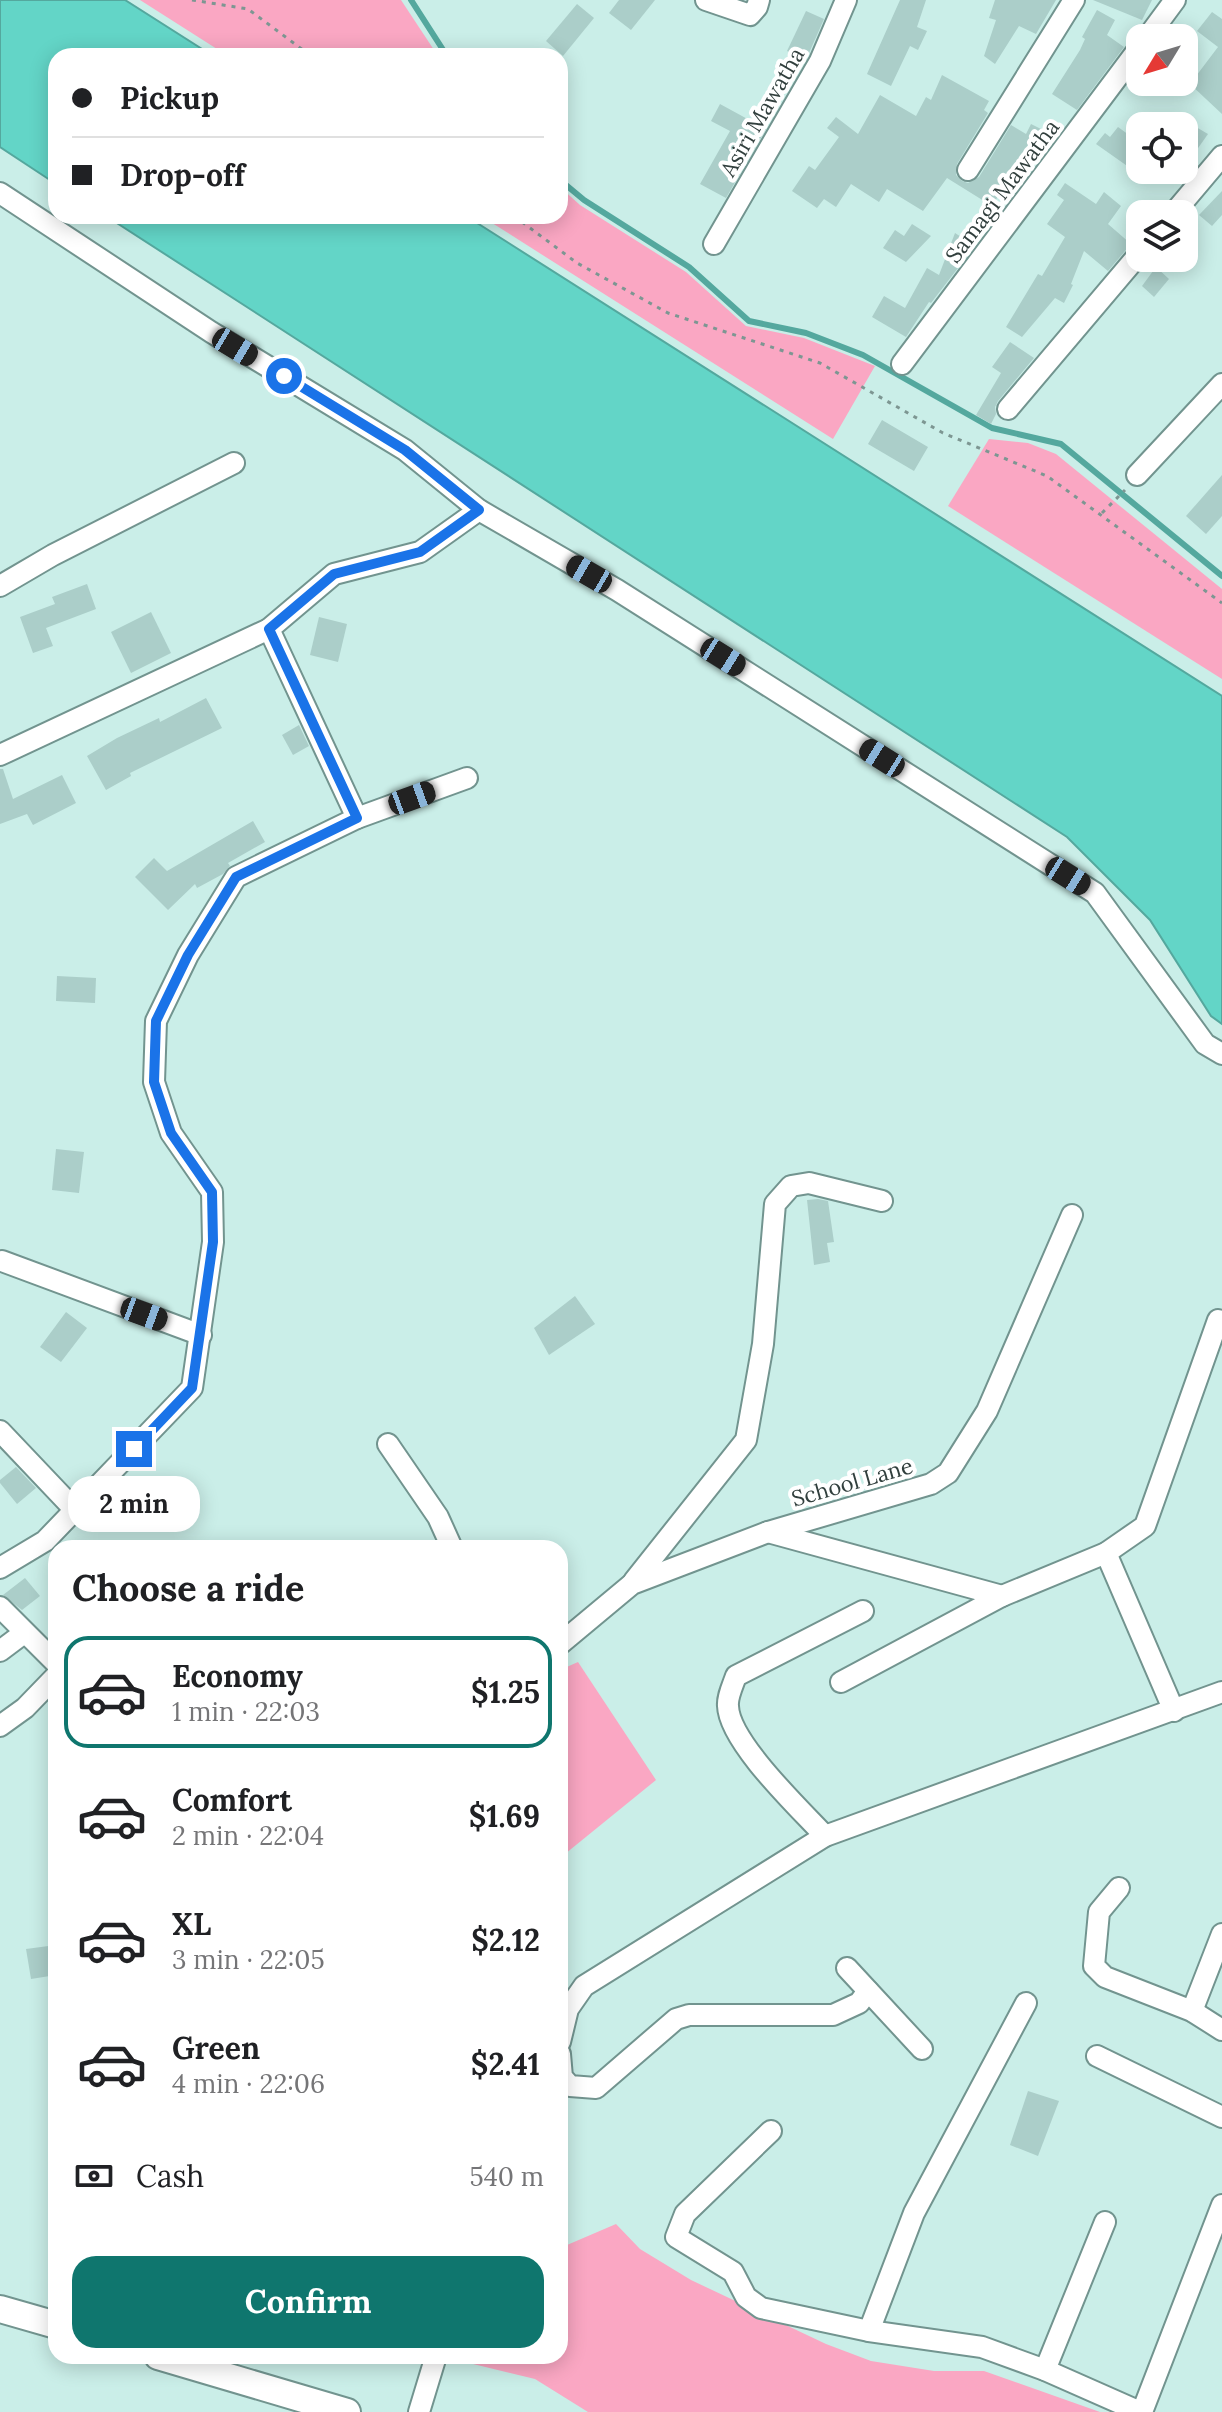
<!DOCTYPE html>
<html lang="en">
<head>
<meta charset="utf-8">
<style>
  body { margin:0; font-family:Lora,serif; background:#f6f6f6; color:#202124; height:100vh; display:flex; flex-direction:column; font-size:30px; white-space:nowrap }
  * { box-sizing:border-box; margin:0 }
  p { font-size:26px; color:#757577 }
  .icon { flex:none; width:44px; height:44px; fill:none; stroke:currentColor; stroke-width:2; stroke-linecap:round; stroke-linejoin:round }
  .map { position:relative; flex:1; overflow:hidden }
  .details { position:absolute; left:48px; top:1540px; width:520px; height:824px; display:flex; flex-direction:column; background:#fff; border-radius:24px; box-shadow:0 4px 20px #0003 }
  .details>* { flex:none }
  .guide { position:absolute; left:48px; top:48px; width:520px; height:176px; border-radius:24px; box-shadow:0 4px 20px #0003; display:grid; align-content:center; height:176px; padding:0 24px; background:#fff }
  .needle { width:52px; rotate:232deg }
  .controls { position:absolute; left:1126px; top:24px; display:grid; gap:16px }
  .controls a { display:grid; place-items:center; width:72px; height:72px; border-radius:16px; background:#fff; box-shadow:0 4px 20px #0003; font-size:40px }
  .end { position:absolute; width:36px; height:36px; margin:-18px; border:10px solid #1a73e8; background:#fff; box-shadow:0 0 0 4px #fff }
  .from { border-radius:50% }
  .bubble { position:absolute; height:56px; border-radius:24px; background:#fff; box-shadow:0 4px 20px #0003; font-size:26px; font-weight:800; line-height:56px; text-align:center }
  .car { position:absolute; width:24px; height:48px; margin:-24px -12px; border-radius:10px; box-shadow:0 0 6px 2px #0007; background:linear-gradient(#222 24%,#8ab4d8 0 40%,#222 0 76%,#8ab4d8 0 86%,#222 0) }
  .guide b { display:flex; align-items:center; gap:28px; height:76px; font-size:30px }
  .guide b+b { border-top:2px solid #e0e0e0 }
  .guide i { width:20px; height:20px; background:#202124 }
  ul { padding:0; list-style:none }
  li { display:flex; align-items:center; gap:24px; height:112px; margin:0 16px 12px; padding:0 8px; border:4px solid transparent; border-radius:24px }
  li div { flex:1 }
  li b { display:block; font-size:30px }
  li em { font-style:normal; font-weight:800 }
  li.active { border-color:#0f766e }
  li>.icon { width:72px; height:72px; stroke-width:1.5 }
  h2 { padding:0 24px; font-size:36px; line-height:96px }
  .pay { display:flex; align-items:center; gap:20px; height:88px; padding:0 24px; font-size:30px }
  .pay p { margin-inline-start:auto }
  .action { display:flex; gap:16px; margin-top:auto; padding:16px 24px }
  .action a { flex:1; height:92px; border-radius:24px; background:#0f766e; color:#fff; font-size:32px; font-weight:800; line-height:92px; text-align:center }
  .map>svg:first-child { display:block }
  .green { fill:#faa7c3 }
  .water { fill:#63d5c7; stroke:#54a89e; stroke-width:2 }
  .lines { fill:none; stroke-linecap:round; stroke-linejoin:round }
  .stream { stroke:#54a89e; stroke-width:6 }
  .building { fill:#abcec9 }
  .minor-casing { stroke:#72948f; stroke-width:24 }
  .tertiary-casing { stroke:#72948f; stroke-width:30 }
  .path { stroke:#7d9692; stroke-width:3; stroke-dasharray:4 6; stroke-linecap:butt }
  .minor { stroke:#fff; stroke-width:20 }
  .tertiary { stroke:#fff; stroke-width:26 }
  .route { stroke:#1a73e8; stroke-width:10 }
  .labels { text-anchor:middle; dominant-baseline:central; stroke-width:8; stroke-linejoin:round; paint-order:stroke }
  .street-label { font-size:22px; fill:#313f3d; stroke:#fff }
</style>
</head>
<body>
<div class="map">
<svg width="1222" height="2412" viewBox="0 0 1222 2412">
  <rect width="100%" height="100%" fill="#caeee8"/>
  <g class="green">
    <polygon points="140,0 401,0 438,56 228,56"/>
    <polygon points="560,187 580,205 686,272 746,326 804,338 875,366 833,439 481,216 560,216"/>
    <polygon points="989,439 1028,443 1056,454 1222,589 1222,679 948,506"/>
    <polygon points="578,1662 656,1780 560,1858 560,1670"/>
    <polygon points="616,2224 640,2249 691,2280 826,2344 871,2361 934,2371 984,2371 1100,2412 588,2412 535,2379 469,2363 469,2356 560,2356 560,2248"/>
  </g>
  <g class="water">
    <polygon points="0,0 125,0 213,56 56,56 56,184 0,147"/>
    <polygon points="106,216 466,216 1222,696 1222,1024 1211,1016 1150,920 1067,837"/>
  </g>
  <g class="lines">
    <g class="stream">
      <polyline points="411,0 447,56"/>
      <polyline points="560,180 584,200 689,267 749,321 806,333 863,355 992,428 1061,444 1222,576"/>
    </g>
  </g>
  <g class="building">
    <polygon points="619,0 655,0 631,30 609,13"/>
    <polygon points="900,0 926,0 917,27 927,31 918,50 910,46 891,86 867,74"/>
    <polygon points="995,0 1056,0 1036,34 1019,26 995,64 984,56 996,20 989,18"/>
    <polygon points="1093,0 1152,0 1142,20"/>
    <polygon points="577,4 594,18 563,56 546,41"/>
    <polygon points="1097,10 1115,20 1107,35 1124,47 1077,110 1052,94 1080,50 1085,39 1082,37"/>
    <polygon points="806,11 824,19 806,60 787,51"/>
    <polygon points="1212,12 1222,19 1222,114 1190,84 1218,47 1197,31"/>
    <polygon points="942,75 989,101 984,110 988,113 957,164 956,175 962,181 968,183 979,177 1011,125 1026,134 1031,124 1047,132 1028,167 1032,169 1017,189 1007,182 992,206 947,178 923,211 887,189 879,202 851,184 836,207 824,199 817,208 792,191 809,166 815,170 839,137 827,128 836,117 858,134 880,95 916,116 926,97 931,100"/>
    <polygon points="720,104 766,129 726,198 700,184 730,131 711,121"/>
    <polygon points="1184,120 1208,134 1184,168"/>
    <polygon points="1118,127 1140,143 1140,175 1096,144 1105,133 1110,137"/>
    <polygon points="1065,183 1096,204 1104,192 1121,206 1108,224 1131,244 1108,271 1084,251 1071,284 1073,285 1064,303 1055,298 1022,337 1006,327 1038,274 1042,276 1065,237 1047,224 1064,200 1057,195"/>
    <polygon points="1222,191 1222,215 1212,226 1199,215"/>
    <polygon points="912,224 931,236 906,262 883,248 895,230 904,236"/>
    <polygon points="955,233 975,246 931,303 929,302 906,337 872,317 884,296 905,308 927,268 939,275"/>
    <polygon points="1156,267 1169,279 1154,297 1142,286"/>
    <polygon points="1010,342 1034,358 998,401 995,407 996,414 991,424 976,415 1001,373 992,367"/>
    <polygon points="882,420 928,447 914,471 868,444"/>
    <polygon points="1222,475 1222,516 1206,534 1186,516"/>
    <polygon points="87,584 96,609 46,628 53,646 33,653 20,617 55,604 52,597"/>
    <polygon points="151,612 171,653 131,673 111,632"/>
    <polygon points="319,617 347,624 338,662 310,655"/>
    <polygon points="206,698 222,728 130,773 131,776 106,790 87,756 117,738 159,718 160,722"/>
    <polygon points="299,725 309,746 293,755 282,735"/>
    <polygon points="0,769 3,769 13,799 62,775 76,803 33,825 27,814 0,824"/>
    <polygon points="253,821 265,842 228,863 230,866 223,874 197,888 195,884 168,910 135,877 154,858 167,871"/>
    <polygon points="57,976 96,978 95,1003 56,1001"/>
    <polygon points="56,1149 84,1152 79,1193 52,1190"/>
    <polygon points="818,1199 828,1201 834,1242 827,1243 830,1262 814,1265 807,1200"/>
    <polygon points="575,1296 595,1324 549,1355 534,1328"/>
    <polygon points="66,1312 87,1328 61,1362 40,1347"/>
    <polygon points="16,1467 36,1488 17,1504 0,1483 0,1480"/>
    <polygon points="25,1578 40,1596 22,1610 3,1595"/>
    <polygon points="56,1945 56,1975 31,1979 26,1949"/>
    <polygon points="1028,2091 1059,2101 1038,2156 1010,2145"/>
  </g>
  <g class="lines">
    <defs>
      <g id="minor">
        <polyline points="706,0 750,15 757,7 759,0"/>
        <polyline points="1147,38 1175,0"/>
        <polyline points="968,170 1074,0"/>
        <polyline points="0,193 211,332 405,450 479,510 617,590 1095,893 1205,1044 1222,1054"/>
        <polyline points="1173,214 1222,156"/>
        <polyline points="714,244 820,61 846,0"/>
        <polyline points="902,364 1140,47"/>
        <polyline points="1008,409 1140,253"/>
        <polyline points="1137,475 1222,384"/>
        <polyline points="0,586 53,555 234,463"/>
        <polyline points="0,755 269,629"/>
        <polyline points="357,818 467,778"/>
        <polyline points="2,1261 201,1335"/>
        <polyline points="0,1431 75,1510"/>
        <polyline points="388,1444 438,1517 452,1548"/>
        <polyline points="768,1532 1002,1596"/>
        <polyline points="1106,1553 1174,1711"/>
        <polyline points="0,1568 45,1541 192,1388 213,1242 212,1192 171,1133 154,1082 156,1021 188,955 236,877 357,818 269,629 334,574 420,552 479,510"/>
        <polyline points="634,1581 746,1440 763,1344 775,1204 791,1186 809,1183 882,1201"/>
        <polyline points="0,1607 56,1663"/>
        <polyline points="560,1644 632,1584 768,1532 931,1484 948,1473 987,1411 1072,1215"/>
        <polyline points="0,1651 24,1633"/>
        <polyline points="841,1682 1002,1596 1106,1553 1145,1526 1218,1320"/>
        <polyline points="0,1726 25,1708 56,1676"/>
        <path d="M825 1836C800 1809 729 1742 728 1706 727 1697 733 1685 736 1676L863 1611"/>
        <polyline points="1119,1888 1099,1912 1094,1966 1105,1977 1192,2011 1222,2030"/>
        <polyline points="847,1968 922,2049"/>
        <polyline points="1192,2011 1222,1934"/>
        <polyline points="560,2042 568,2009 584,1986 825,1836 1222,1692"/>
        <polyline points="560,2054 562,2077 570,2086 596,2088 676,2019 689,2015 833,2015 859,2003 868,1991"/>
        <polyline points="1097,2056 1222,2117"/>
        <polyline points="771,2131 685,2214 676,2237 733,2272 746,2297 761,2308 869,2331 982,2347 1045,2370 1140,2412"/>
        <polyline points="869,2331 914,2213 1026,2003"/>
        <polyline points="1045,2370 1105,2222"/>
        <polyline points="419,2412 436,2356"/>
        <polyline points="1142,2412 1222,2205"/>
      </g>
      <g id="tertiary">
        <polyline points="0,2309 56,2325"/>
        <polyline points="158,2356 347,2412"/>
      </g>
    </defs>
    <use href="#minor" class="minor-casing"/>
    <use href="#tertiary" class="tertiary-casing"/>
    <g class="path">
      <polyline points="192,0 248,9 311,56"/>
      <polyline points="514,216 577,263 668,313 820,363 943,433 1047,476 1222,603"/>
      <polyline points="1102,513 1125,490"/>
    </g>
    <use href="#minor" class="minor"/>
    <use href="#tertiary" class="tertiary"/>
  </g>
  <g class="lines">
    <polyline class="route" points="134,1449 192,1388 213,1242 212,1192 171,1133 154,1082 156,1021 188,955 236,877 357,818 269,629 334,574 420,552 479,510 405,450 284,376"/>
  </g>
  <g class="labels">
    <g class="street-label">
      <text transform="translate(762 112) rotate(-60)">Asiri Mawatha</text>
      <text transform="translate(1002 191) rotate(-53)">Samagi Mawatha</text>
      <text transform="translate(852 1482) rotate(-16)">School Lane</text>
    </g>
  </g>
</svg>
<div class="controls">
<a><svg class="needle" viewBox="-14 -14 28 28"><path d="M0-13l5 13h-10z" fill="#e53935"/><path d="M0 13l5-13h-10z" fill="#757577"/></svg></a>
<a><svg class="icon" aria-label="locate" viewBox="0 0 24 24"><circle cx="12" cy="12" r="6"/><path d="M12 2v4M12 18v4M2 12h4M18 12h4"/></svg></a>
<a><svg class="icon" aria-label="layers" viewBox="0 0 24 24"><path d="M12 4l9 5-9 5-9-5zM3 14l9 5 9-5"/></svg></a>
</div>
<i class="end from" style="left:284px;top:376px"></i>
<i class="end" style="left:134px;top:1449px"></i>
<div class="bubble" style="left:68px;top:1476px;width:132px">2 min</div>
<i class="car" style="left:235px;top:347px;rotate:121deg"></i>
<i class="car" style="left:589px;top:574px;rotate:300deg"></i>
<i class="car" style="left:723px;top:657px;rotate:122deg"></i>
<i class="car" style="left:882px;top:758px;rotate:302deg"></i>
<i class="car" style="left:412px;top:798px;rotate:70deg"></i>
<i class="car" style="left:1068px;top:876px;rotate:122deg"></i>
<i class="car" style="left:144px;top:1314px;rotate:110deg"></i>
<div class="guide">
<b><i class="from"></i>Pickup</b>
<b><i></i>Drop-off</b>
</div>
<section class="details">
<h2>Choose a ride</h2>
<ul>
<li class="active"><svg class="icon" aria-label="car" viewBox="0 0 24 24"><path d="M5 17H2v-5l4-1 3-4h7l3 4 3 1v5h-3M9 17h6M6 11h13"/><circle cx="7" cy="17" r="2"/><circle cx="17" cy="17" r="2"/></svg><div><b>Economy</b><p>1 min · 22:03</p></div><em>$1.25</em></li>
<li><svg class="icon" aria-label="car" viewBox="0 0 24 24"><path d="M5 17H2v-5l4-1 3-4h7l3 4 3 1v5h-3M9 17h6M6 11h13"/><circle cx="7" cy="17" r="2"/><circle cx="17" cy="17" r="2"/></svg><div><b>Comfort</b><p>2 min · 22:04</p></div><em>$1.69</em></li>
<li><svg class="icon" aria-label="car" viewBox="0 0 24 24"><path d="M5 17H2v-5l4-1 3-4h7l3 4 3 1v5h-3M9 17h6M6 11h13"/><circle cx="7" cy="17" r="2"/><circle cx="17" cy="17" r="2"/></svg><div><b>XL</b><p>3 min · 22:05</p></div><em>$2.12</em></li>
<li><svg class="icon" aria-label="car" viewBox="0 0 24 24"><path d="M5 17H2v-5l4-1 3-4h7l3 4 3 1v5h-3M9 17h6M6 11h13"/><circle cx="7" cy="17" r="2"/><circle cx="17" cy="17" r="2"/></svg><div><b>Green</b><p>4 min · 22:06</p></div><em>$2.41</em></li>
</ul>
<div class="pay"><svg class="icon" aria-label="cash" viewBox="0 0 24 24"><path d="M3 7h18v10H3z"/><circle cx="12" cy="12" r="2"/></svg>Cash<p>540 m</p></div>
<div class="action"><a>Confirm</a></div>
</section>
</div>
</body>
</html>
